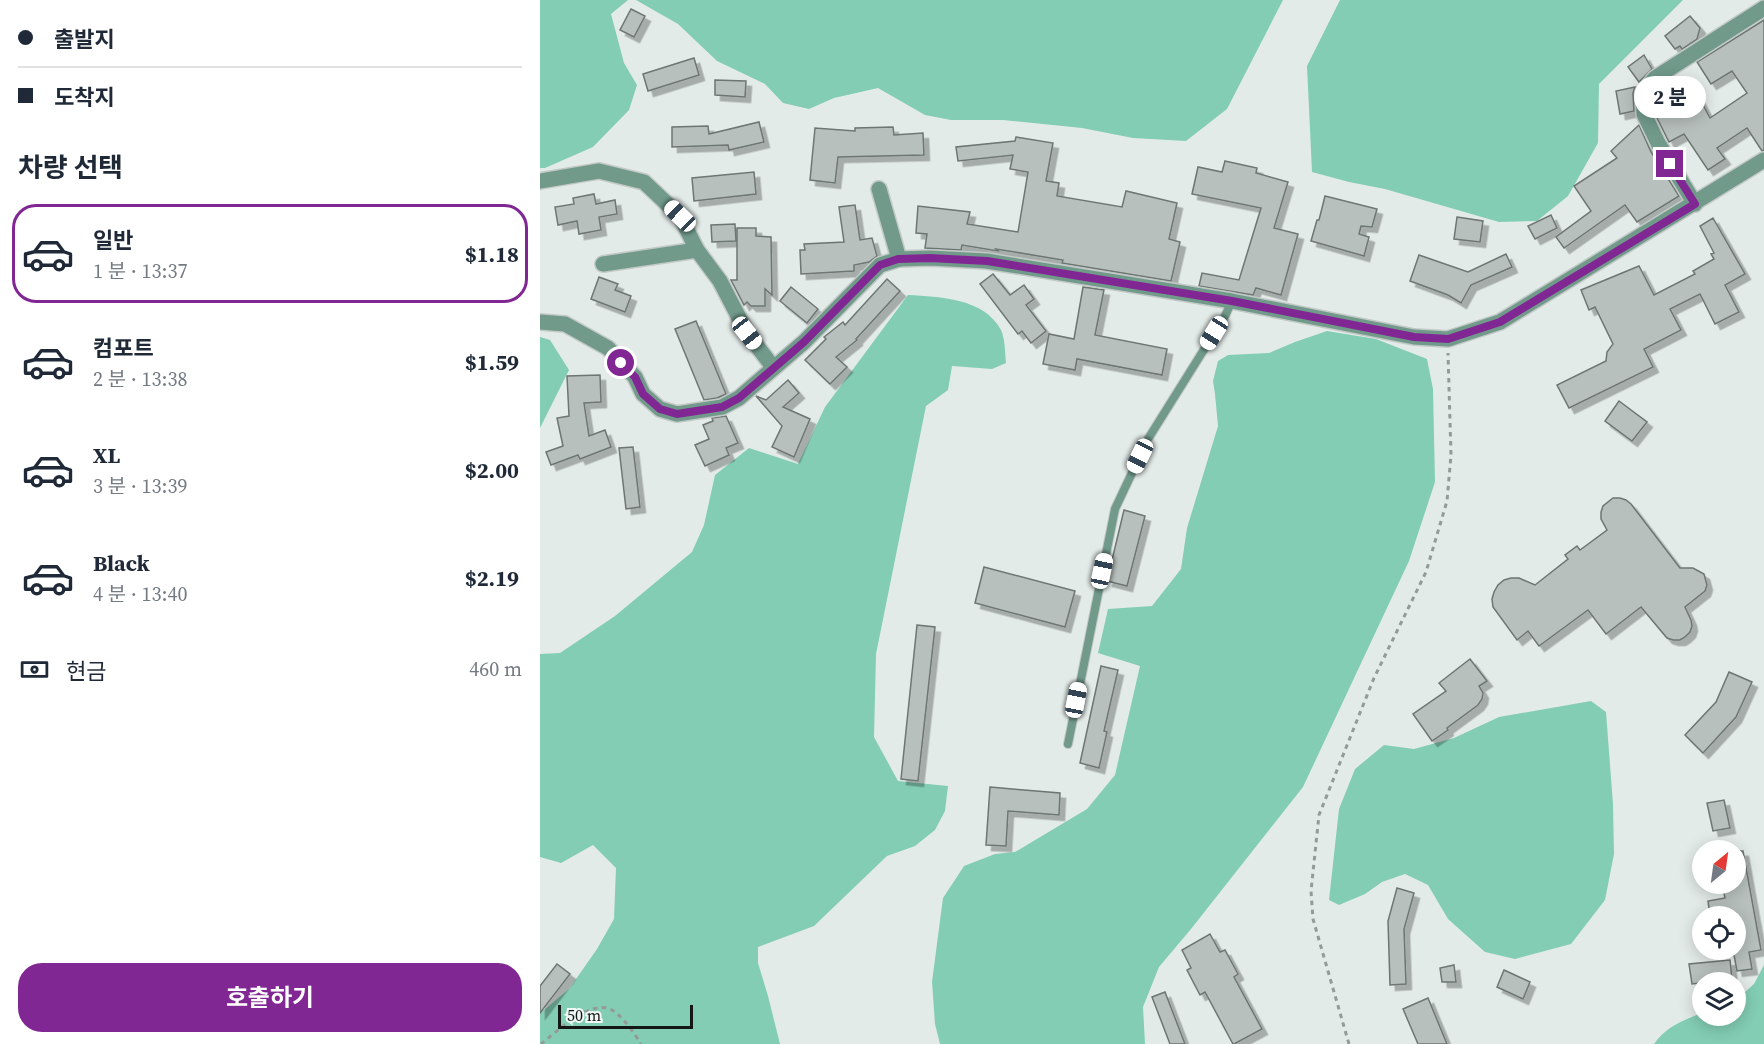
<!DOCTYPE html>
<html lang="ko">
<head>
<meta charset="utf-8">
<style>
  body { margin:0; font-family:"Source Serif 4","Noto Sans KR",serif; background:#f2f2f3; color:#1f2937; height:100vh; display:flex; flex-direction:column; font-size:22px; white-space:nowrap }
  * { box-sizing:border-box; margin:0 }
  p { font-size:20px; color:#747a83 }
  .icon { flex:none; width:33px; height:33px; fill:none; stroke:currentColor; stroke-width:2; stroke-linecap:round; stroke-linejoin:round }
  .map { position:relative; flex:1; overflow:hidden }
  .side { display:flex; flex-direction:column; background:#fff; width:540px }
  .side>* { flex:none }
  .banner { display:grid; align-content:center; height:132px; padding:0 18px; background:#fff }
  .needle { width:39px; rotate:29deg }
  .tools { position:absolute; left:1152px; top:840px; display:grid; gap:12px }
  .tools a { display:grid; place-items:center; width:54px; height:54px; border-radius:50%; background:#fff; box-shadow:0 3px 15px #0003; font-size:30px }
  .scale { position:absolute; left:18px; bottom:15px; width:135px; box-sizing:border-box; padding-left:6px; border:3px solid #141716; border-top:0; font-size:16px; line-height:21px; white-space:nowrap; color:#141716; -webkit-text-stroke:4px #f0f9f5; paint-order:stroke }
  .end { position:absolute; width:27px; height:27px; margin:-14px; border:8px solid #812793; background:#fff; box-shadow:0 0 0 3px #fff }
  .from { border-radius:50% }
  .bubble { position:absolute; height:42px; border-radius:21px; background:#fff; box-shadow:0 3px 15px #0003; font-size:20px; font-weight:700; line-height:42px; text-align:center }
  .car { position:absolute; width:18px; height:36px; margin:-18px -9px; border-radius:8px; box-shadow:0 0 4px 2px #0007; background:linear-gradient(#fff 24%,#345 0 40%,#fff 0 76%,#345 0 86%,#fff 0) }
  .banner b { display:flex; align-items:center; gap:21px; height:57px; font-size:22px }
  .banner b+b { border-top:2px solid #e0e1e3 }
  .banner i { width:15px; height:15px; background:#1f2937 }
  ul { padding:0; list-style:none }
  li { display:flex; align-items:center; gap:18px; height:99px; margin:0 12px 9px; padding:0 6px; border:3px solid transparent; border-radius:24px }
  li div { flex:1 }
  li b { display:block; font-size:22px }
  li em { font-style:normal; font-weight:700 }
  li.selected { border-color:#812793 }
  li>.icon { width:54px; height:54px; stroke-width:1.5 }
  h2 { padding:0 18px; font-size:27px; line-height:72px }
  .pay { display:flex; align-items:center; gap:15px; height:66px; padding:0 18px; font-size:22px }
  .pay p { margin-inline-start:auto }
  .button { display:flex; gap:12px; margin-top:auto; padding:12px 18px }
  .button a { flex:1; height:69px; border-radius:24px; background:#812793; color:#fff; font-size:24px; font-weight:700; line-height:69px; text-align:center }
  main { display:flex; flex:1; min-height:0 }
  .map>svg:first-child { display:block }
  .green { fill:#83cdb4 }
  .building { fill:#b8c0bd; stroke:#6e7673; stroke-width:1.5; filter:url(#shadow) }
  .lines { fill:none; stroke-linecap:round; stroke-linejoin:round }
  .lane-casing { stroke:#c2c9c6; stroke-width:10 }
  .street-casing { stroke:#c2c9c6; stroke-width:18 }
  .path { stroke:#949a98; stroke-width:3; stroke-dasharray:4.5 4.5; stroke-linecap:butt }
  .lane { stroke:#719a8b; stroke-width:8 }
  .street { stroke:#719a8b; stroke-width:15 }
  .route { stroke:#812793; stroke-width:8 }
</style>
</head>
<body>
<main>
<section class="side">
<div class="banner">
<b><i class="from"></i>출발지</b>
<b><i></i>도착지</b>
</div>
<h2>차량 선택</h2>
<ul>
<li class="selected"><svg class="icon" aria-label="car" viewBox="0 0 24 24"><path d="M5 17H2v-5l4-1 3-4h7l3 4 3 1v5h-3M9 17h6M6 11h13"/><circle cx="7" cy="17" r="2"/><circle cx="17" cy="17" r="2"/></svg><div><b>일반</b><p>1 분 · 13:37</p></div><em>$1.18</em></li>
<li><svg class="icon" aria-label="car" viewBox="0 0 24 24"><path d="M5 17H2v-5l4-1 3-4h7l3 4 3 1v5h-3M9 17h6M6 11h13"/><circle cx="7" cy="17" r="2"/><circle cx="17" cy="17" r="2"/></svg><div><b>컴포트</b><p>2 분 · 13:38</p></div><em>$1.59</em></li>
<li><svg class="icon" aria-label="car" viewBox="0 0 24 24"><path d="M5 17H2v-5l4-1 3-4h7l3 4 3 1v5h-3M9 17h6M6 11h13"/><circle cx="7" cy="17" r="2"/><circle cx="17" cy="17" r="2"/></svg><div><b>XL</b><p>3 분 · 13:39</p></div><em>$2.00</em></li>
<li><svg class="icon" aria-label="car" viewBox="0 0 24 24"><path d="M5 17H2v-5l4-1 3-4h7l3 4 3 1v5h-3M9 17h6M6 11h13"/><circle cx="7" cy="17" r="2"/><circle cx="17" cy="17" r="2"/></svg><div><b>Black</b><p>4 분 · 13:40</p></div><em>$2.19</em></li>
</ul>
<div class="pay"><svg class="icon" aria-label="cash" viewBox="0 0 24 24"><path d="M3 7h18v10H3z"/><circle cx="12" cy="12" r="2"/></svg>현금<p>460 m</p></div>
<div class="button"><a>호출하기</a></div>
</section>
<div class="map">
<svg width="1224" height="1044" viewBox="0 0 1224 1044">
  <defs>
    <filter id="shadow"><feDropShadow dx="5.5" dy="5.5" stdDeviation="0" flood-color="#0004"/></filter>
  </defs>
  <rect width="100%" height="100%" fill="#e3ebe8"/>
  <g class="green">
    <polygon points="0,0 88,0 71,14 84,63 97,85 89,110 53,147 5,168 0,168"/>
    <polygon points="96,0 743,0 687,109 646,141 593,138 542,128 463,120 411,120 385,115 338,88 294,98 269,109 243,103 225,84 177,61 138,24"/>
    <polygon points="800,0 1143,0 1059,84 1058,143 1028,196 997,221 959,222 845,189 809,182 772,172 767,66"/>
    <path d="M368 295C400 297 444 298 461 330 465 338 465 353 466 363L452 369 412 366 408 390 386 406 336 654 334 737 358 781 408 786 405 811 395 830 375 846 347 856 274 926 218 947V963L228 996 240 1044H0V1010H4L29 989 57 949 74 919 76 868 53 845 21 863 0 857V654L20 653 75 616 152 552 164 525 175 475 209 448 258 464 285 407Z"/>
    <polygon points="787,331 836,339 887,359 893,389 895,482 869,561 763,787 651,929 619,967 603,1007 605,1044 400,1044 395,1024 392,982 403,898 424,866 455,854 475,852 547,809 575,775 600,666 558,653 568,609 612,606 641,569 647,528 678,426 675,394 673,381 678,361 688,355 729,353 755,342"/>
    <polygon points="0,337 10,340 29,370 0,428"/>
    <polygon points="1051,701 1066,712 1073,804 1074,854 1065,900 1031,944 975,959 945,952 908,919 888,885 865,874 842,882 825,894 799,905 789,900 799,809 815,769 844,745 874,749 914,738 959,717"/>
    <path d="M1224 965V1044H1114C1126 1027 1143 1020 1162 1013V1016H1196V1000L1214 984Z"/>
  </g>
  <g class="building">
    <polygon points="91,9 105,16 94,37 80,30"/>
    <polygon points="1150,16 1160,28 1157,39 1142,49 1140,46 1135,49 1125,36"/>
    <polygon points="1224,20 1224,150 1222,151 1207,128 1177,148 1185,159 1168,170 1144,134 1129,142 1114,112 1118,107 1113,108 1113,96 1121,86 1129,102 1154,88 1170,118 1207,93 1192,71 1171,84 1157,62"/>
    <polygon points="1104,55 1112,69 1099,82 1088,67"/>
    <polygon points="154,58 159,75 108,91 103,74"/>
    <polygon points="175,80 206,81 205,97 175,95"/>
    <polygon points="1095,87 1093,93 1094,111 1080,114 1076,91"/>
    <polygon points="219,122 224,142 189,150 188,145 132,147 132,127 168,126 169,134"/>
    <polygon points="1099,125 1111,152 1139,196 1097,222 1085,205 1024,248 1016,237 1051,211 1034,186 1077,158 1071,151"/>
    <polygon points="353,127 354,135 383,133 384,155 298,157 295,183 270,180 275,128 315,131 315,128"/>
    <polygon points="476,137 513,143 506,181 519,183 517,196 582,207 586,191 637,203 629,239 640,242 631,281 522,263 523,260 456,249 458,251 422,245 421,250 385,248 387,234 376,233 378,206 430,212 427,224 478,232 488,172 470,169 473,155 418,161 416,147 475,141"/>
    <polygon points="685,161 717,168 716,173 748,182 734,228 758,234 741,295 716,288 713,295 659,286 662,273 699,280 721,208 652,194 658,167 682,172"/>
    <polygon points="214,172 216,194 154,201 152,178"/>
    <polygon points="54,194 56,204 75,200 77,214 59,217 61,230 39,234 37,221 18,225 15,207 34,204 33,198"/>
    <polygon points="785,196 837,209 832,227 821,226 819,234 829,237 824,256 771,241 777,220 779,220"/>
    <polygon points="315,205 320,240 332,238 337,256 329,262 314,265 314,271 261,274 260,250 265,250 264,244 304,242 299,207"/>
    <polygon points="1011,215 1017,228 995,239 988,226"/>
    <polygon points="917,217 943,221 940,242 914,239"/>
    <polygon points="1173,218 1205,274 1185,285 1199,312 1175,324 1160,294 1130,309 1141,330 1104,349 1113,367 1029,408 1017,385 1066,361 1067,352 1073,344 1055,307 1049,310 1041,290 1099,266 1114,295 1155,274 1153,271 1174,259 1171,254 1174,253 1160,226"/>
    <polygon points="195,224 196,241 172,242 171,225"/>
    <polygon points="197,228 216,228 216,236 231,237 232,295 225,289 225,306 211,306 207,302 204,305 191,280 197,280"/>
    <polygon points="966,254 972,267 931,285 921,303 908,295 870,281 879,255 928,272"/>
    <polygon points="453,274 470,295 484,285 494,299 486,305 506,331 491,343 482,331 478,334 440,284"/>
    <polygon points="59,277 78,284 75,290 91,296 85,312 51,299"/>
    <polygon points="347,279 360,291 316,339 317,340 296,357 307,367 290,384 265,360 286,339 284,337 303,322 305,325"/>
    <polygon points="251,287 278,309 267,323 240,301"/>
    <polygon points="543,287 564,290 555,335 627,349 622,375 537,359 535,370 503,364 509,334 534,339"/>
    <polygon points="156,321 186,394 177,398 164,400 135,329"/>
    <polygon points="60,375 61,402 44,403 49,436 65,430 71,447 40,459 38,455 11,465 6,452 23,446 17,418 29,416 27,376"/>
    <polygon points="248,380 259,393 243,407 270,419 254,457 232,447 242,426 216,396 226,400"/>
    <polygon points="1079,401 1107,422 1092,441 1065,421"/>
    <polygon points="186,416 198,443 186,448 189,455 165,466 155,445 169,439 163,425 173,421 172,418"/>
    <polygon points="93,447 100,507 86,509 79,448"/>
    <polygon points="1073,498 1080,498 1086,500 1091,504 1140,568 1153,568 1164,574 1167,585 1165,591 1145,607 1151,620 1152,626 1150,632 1145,637 1140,640 1133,640 1127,638 1101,607 1066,634 1048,610 999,646 988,631 977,640 953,607 952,599 954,592 958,585 964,580 971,578 979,578 995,585 1028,559 1025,555 1037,546 1040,550 1067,530 1061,519 1061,512 1063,506"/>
    <polygon points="584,510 605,516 587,586 567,581"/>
    <polygon points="444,567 535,591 525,627 435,603"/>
    <polygon points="377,625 395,627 378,781 361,779"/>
    <polygon points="930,659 947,681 939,686 943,693 942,699 938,705 907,728 908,730 892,741 873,714 906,691 899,683"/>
    <polygon points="561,666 578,670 564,731 567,732 559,768 540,763"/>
    <polygon points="1189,672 1212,682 1196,717 1163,753 1145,735 1176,702"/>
    <polygon points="450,787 520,793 519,815 468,811 466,846 446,845"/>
    <polygon points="1184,800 1190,828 1173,831 1167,803"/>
    <polygon points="1196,851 1203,851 1221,950 1209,952 1212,969 1197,971 1193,950 1196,950 1196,916 1170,916 1168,901 1185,898 1182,884 1196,884"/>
    <polygon points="857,888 874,893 864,929 866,984 850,985 848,921"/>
    <polygon points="670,934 680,952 685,950 698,974 694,977 722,1029 694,1044 693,1044 665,992 660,995 647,970 651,968 642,950"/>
    <polygon points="1190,960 1192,979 1152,984 1149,964"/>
    <polygon points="17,964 30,974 0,1013 0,986"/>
    <polygon points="914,965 916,982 902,982 900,968"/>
    <polygon points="964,970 990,982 983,999 957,987"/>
    <polygon points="625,992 645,1044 630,1044 612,997"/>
    <polygon points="888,998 907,1044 878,1044 863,1009"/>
  </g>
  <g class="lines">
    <defs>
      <polyline id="lane" points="528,744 575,509 608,439 685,316 692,301"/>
      <g id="street">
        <polyline points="0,181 59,171 104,182 140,216 157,250 180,281 207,333 233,367"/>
        <polyline points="339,189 359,259"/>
        <polyline points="1155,204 1118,143 1104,114 1103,93 1115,78 1224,8"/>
        <polyline points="63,264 157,250"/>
        <polyline points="0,322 25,324 68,348 95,377 103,394 120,409 137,414 182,407 199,398 264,342 340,265 359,259 390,258 447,261 692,301 874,337 908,339 960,322 1224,160"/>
      </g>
    </defs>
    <use href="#lane" class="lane-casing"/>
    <use href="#street" class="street-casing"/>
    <g class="path">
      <path d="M1 1044C16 1032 50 1000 70 1009 81 1014 95 1034 101 1044"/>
      <polyline points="809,1044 773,919 771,891 779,815 834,678 886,572 907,501 911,455 908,353"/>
    </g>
    <use href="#lane" class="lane"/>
    <use href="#street" class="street"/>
  </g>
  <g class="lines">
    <polyline class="route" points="81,363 95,377 103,394 120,409 137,414 182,407 199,398 264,342 340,265 358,259 390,258 447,261 692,301 874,337 908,339 960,322 1155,204 1130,164"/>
  </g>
</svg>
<div class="tools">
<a><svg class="needle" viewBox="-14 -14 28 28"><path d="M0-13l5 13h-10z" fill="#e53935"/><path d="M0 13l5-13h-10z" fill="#747a83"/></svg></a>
<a><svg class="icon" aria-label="locate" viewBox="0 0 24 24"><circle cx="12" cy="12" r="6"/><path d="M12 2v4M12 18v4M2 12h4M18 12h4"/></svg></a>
<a><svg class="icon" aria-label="layers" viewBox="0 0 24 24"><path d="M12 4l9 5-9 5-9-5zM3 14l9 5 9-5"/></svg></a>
</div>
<div class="scale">50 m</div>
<i class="end from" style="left:81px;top:363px"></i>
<i class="end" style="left:1130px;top:164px"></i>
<div class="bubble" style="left:1094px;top:76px;width:72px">2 분</div>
<i class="car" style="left:140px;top:216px;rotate:314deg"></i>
<i class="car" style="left:207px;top:333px;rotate:142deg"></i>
<i class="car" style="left:674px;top:333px;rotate:212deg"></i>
<i class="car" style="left:600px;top:456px;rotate:206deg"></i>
<i class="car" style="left:562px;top:571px;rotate:12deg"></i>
<i class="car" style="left:536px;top:700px;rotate:11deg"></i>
</div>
</main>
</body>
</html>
